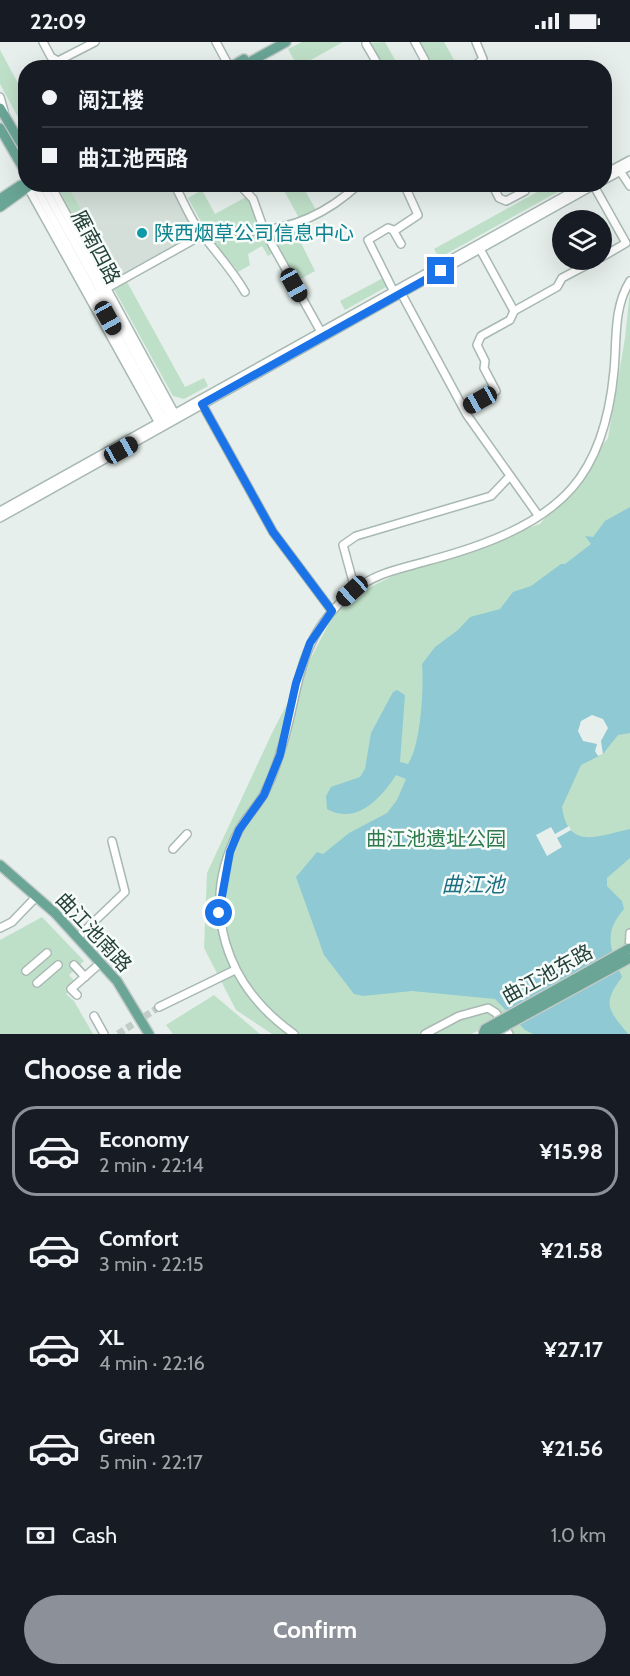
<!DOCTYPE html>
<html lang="en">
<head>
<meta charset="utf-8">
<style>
  body { margin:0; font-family:Cabin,"Noto Sans SC",sans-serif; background:#20242c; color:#f1f3f6; height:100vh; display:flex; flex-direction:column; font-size:22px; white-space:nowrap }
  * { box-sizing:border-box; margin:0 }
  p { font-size:20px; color:#9ea1a6 }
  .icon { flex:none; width:33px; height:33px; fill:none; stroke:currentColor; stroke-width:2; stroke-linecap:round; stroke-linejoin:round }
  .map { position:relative; height:992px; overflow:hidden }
  .drawer { display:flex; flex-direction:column; background:#171b24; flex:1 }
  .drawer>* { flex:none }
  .top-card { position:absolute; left:18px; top:18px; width:594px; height:132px; border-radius:24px; box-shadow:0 6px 24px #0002; display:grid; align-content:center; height:132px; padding:0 24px; background:#171b24 }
  .buttons { position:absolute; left:552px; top:168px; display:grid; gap:12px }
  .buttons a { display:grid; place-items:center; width:60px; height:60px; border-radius:50%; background:#171b24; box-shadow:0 6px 24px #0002; font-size:30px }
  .end { position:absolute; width:27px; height:27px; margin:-14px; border:8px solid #1a73e8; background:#fff; box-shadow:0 0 0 3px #fff }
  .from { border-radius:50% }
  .car { position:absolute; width:18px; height:36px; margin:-18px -9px; border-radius:8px; box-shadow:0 0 4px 2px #0007; background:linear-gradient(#222 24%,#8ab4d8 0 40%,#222 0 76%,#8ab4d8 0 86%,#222 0) }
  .top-card b { display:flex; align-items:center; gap:21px; height:57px; font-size:22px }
  .top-card b+b { border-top:2px solid #363941 }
  .top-card i { width:15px; height:15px; background:#f1f3f6 }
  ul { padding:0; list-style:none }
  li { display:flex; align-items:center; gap:18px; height:90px; margin:0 12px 9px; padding:0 12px; border:3px solid transparent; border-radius:24px }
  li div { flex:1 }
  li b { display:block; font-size:22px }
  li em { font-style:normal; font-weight:700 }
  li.active { border-color:#8c9099 }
  li>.icon { width:54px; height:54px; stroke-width:1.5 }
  h2 { padding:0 24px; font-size:27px; line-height:72px }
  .pay { display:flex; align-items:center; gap:15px; height:66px; padding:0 24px; font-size:22px }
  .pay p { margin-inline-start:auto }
  .primary-button { display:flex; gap:12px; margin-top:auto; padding:12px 24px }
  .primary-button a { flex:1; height:69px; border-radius:36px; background:#8c9099; color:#fff; font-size:24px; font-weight:700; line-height:69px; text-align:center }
  .status { display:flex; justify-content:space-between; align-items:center; height:42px; padding:0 30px; background:#171b24; direction:ltr }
  .status svg { height:16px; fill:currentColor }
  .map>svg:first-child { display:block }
  .built { fill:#d4dfda }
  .green { fill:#bfe0c8 }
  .water { fill:#8ec9d4 }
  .pier { fill:#e6efeb }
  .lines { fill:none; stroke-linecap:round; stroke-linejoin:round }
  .minor-tunnel { stroke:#bfccc8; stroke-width:7; stroke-dasharray:7 3.5; stroke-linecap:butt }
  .minor-casing { stroke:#a8b8b2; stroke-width:10 }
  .major-casing { stroke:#c2cac8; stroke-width:12 }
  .minor { stroke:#fff; stroke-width:7 }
  .major { stroke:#6aa596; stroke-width:9 }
  .major-bridge-casing { stroke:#c2cac8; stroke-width:12; stroke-linecap:butt }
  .major-bridge { stroke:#6aa596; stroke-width:9 }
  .route { stroke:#1a73e8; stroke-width:8 }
  .culture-dot { fill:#0f9aa8; stroke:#f7fbf9; stroke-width:2 }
  .labels { text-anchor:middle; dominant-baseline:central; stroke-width:5; stroke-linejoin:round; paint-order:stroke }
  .culture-label { font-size:20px; fill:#0d838f; stroke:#f7fbf9; text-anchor:start }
  .street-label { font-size:20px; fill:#24423a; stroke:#f7fbf9 }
  .park-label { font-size:20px; fill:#2d7a4b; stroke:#f7fbf9 }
  .water-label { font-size:21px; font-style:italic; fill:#1c6f80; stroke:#f7fbf9 }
</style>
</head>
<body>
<div class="status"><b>22:09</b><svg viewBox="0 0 49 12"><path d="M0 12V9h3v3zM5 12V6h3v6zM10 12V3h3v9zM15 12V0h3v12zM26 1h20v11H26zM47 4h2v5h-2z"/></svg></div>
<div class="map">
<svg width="630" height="992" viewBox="0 0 630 992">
  <rect width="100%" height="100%" fill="#e6efeb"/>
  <polygon class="built" points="72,142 177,143 202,188 110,240 106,234 115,229 108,217 100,222 93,209 101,204 89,183 81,187 75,178 84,173 71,149"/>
  <g class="green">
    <polygon points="302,0 343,0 298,25 288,7"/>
    <polygon points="385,0 399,25 382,25 368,1"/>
    <polygon points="418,0 444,0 458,25 432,25"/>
    <polygon points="0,8 25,54 25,88 0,42"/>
    <polygon points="57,143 72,143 71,149 84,173 75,178"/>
    <polygon points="281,143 302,143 316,168 299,176"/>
    <polygon points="550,143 570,143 439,216 434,207"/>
    <polygon points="202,148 215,172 246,155 253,167 256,183 205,187 188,156"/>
    <polygon points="291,188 296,191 315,229 295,240 272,198 275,192"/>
    <path d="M220 193H261L273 211 268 214 262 204 248 212 250 223 238 230C230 217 220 210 212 196Z"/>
    <polygon points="383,236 388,244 345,268 340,259"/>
    <polygon points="127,240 185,345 204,336 208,344 184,357 173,354 114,247"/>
    <polygon points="630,249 630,992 493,992 486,985 471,992 272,992 236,968 204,906 207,831 272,691 340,560 417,522 540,482 608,396 625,296"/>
    <polygon points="42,875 84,919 69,933 77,942 66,952 74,959 93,992 0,992 0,898"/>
    <polygon points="214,953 260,992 173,992 166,983"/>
  </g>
  <path class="water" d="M630 465V691L618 693 603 712 581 723 562 765C568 810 600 793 630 787V816L607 836V844L622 859 624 867C602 892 611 908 622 935 601 963 609 968 628 992H533L525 988 495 957 412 949 363 954 354 952 324 913 296 835 317 810 323 812 349 791 387 771 397 758 406 737 396 733C382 755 357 784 327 767L326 754 331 745 360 735 365 727 371 691 393 650 397 648 405 653 400 720 408 722C421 703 424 645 422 622L435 605 458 588 470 575 500 567 513 550 531 544 561 522H565L591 502 585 494 593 495 605 479Z"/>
  <g class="pier">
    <polygon points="592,673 603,677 608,686 601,699 603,712 598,714 595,709 597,702 583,699 578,689 581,679"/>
    <polygon points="569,784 571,788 557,796 562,805 547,814 536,793 551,785 555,792"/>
  </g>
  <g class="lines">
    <polyline class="minor-tunnel" points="118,992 159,965"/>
    <defs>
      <g id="minor">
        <polyline points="43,0 51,15 58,19 95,0"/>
        <polyline points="216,0 230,26"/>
        <polyline points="415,0 429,26"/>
        <polyline points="366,2 380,26"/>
        <polyline points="472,26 483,17 476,0"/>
        <polyline points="0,55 4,69"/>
        <polyline points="618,126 630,144"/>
        <polyline points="604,132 630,118"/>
        <polyline points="604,138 630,124"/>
        <polyline points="26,142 160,383"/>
        <polyline points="34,142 166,382"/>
        <polyline points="42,142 171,377"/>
        <polyline points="50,142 176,374"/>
        <path d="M174 142C182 156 188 172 197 185 213 208 230 224 245 250"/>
        <polyline points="239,142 253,157 264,188 321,290"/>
        <polyline points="492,142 499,156 506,159 525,149 528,142"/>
        <polyline points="594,144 626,201 602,215"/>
        <polyline points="394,189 418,173 404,142"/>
        <polyline points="480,207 514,269"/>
        <polyline points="400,249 467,373 538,473"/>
        <path d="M100 250 204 192C219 186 235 190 250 189 293 188 328 171 359 142"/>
        <polyline points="394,250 368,198 388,186 393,188 401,202"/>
        <polyline points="202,362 273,490 332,569"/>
        <polyline points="464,367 496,349 484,326 485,319 477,303 481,294 510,278 514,269 557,245 562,236 596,218"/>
        <polyline points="0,469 586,142"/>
        <polyline points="0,476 596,142"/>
        <polyline points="355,547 343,503 356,494 491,454 510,434"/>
        <polyline points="173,807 187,792"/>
        <polyline points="0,886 12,880 36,855"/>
        <polyline points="77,896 125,850 112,799"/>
        <polyline points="629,909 630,891"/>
        <polyline points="74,923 85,935"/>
        <polyline points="26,929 47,911"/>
        <polyline points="37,941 58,923"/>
        <polyline points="77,953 71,947 96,925"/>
        <polyline points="159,965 235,928"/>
        <polyline points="94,974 104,992"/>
        <path d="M294 992C226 944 198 865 239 788 246 775 257 765 264 752 270 740 276 725 280 711 301 649 294 598 351 551 375 530 401 527 431 518 479 505 538 485 572 446 600 414 610 371 614 329 617 299 613 266 630 239"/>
        <polyline points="425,992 459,974 488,966 496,971 509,992"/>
      </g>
      <g id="major">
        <polyline points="229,26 244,17"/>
        <polyline points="239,26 286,0"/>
        <polyline points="0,66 26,110"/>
        <polyline points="0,86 26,131"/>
        <polyline points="0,157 21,143"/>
        <polyline points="0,165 32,142"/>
        <polyline points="0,823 55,871 117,939 149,992"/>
      </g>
    </defs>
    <use href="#minor" class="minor-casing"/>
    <use href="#major" class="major-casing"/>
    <use href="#minor" class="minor"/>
    <use href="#major" class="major"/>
    <defs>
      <g id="major-bridge">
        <polyline points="483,992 485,987 630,906"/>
        <polyline points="491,992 630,916"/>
      </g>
    </defs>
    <use href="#major-bridge" class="major-bridge-casing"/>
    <use href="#major-bridge" class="major-bridge"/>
  </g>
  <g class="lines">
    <polyline class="route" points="219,871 230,810 239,788 264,753 280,713 296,641 310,601 332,569 273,490 202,362 441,229"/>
  </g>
  <circle class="culture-dot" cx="142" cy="191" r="6"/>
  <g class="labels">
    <g class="culture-label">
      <text x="154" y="191">陕西烟草公司信息中心</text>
    </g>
    <g class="street-label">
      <text transform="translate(96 205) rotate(62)">雁南四路</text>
      <text transform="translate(94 890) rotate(47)">曲江池南路</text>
      <text transform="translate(547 932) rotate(-29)">曲江池东路</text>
    </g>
    <g class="park-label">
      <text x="436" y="797">曲江池遗址公园</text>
    </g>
    <g class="water-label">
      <text x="473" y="842">曲江池</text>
    </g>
  </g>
</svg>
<div class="buttons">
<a><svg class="icon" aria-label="layers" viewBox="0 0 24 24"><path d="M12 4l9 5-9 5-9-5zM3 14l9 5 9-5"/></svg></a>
</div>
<i class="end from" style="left:219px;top:871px"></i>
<i class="end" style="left:441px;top:229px"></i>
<i class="car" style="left:294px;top:243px;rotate:151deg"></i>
<i class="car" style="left:108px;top:276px;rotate:151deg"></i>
<i class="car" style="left:480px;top:358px;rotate:241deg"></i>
<i class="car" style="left:121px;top:408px;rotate:61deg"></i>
<i class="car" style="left:352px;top:549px;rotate:228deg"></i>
<div class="top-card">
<b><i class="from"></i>阅江楼</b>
<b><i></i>曲江池西路</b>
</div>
</div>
<section class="drawer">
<h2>Choose a ride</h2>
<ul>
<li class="active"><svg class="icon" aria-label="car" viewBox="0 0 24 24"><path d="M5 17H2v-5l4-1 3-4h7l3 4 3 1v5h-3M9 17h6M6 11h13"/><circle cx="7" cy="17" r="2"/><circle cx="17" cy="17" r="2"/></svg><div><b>Economy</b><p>2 min · 22:14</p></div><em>¥15.98</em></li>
<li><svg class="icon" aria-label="car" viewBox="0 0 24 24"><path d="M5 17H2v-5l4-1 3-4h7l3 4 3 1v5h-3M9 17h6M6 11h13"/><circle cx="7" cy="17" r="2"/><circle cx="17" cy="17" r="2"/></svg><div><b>Comfort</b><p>3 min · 22:15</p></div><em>¥21.58</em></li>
<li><svg class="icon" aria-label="car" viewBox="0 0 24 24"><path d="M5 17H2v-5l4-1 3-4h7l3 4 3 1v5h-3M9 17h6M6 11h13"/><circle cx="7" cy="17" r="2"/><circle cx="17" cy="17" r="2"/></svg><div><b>XL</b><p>4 min · 22:16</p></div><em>¥27.17</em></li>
<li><svg class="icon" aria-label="car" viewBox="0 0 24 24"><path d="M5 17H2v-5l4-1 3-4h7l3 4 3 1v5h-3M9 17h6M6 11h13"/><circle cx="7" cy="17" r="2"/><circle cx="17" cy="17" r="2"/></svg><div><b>Green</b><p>5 min · 22:17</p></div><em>¥21.56</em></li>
</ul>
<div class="pay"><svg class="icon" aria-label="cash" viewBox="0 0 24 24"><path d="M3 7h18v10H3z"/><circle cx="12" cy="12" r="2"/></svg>Cash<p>1.0 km</p></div>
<div class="primary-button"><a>Confirm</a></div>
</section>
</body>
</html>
